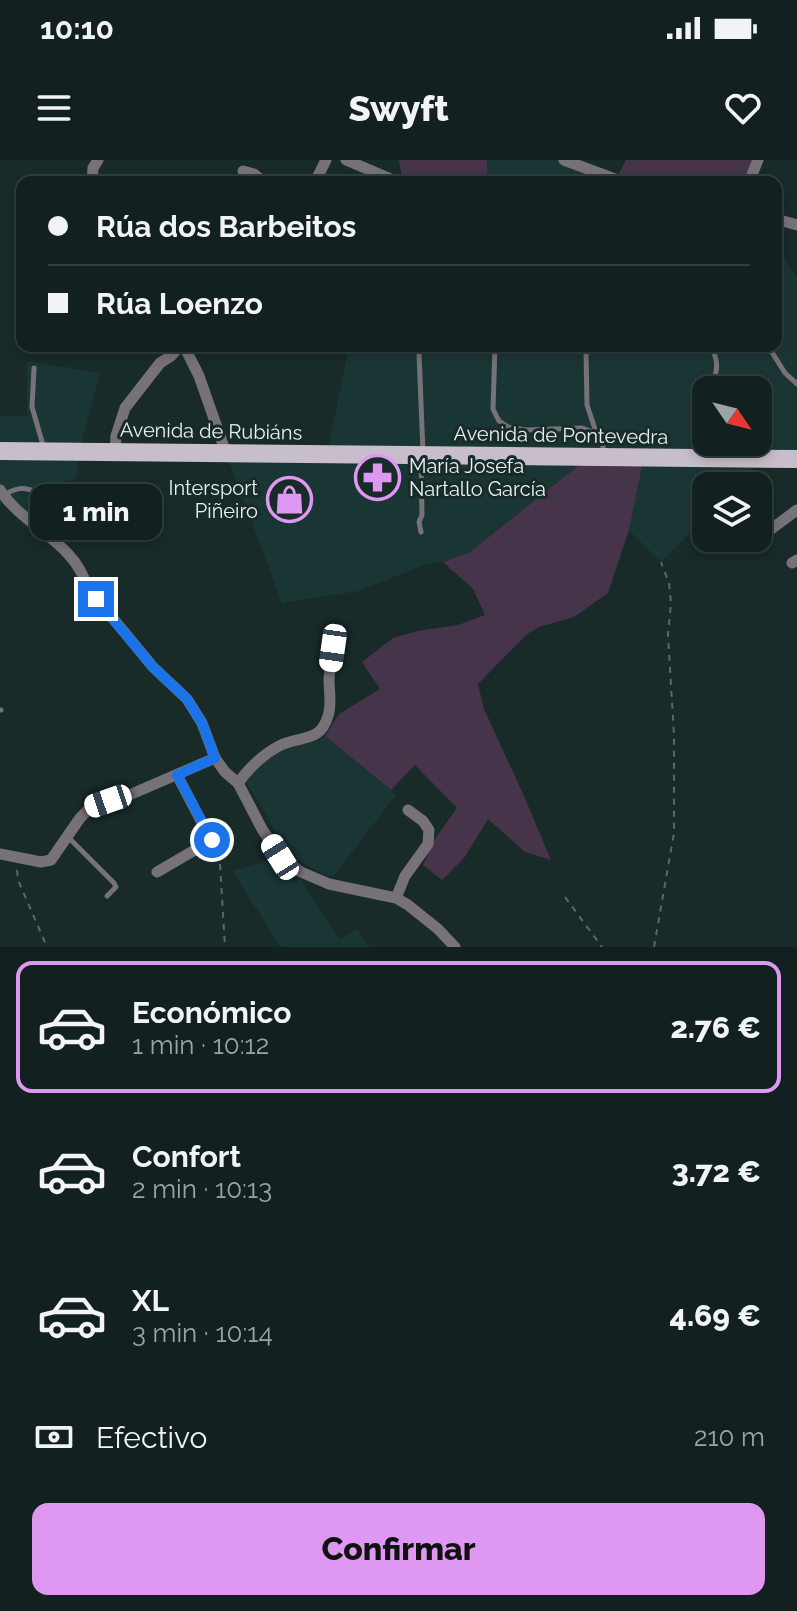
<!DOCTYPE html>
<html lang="es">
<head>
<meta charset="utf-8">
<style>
  body { margin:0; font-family:Raleway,sans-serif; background:#1f2d2c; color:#f1f3f6; height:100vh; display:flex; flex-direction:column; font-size:30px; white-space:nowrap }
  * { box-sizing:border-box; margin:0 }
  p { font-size:26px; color:#9ca3a4 }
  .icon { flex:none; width:44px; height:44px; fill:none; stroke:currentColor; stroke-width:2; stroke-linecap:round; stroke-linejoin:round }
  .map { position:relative; height:787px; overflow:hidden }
  .details { display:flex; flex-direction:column; background:#12201f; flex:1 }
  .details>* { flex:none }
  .guide { position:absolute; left:16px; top:16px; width:766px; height:176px; border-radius:16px; box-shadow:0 4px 12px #0003,0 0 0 2px #313e3d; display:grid; align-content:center; height:176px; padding:0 32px; background:#12201f }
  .needle { width:52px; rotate:125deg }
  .fabs { position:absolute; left:692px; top:216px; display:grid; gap:16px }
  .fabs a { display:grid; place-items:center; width:80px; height:80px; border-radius:16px; background:#12201f; box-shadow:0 4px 12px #0003,0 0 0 2px #313e3d; font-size:40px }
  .end { position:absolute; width:36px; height:36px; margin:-18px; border:10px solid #1a73e8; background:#fff; box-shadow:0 0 0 4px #fff }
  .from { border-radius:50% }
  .bubble { position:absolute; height:56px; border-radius:16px; background:#12201f; box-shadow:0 4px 12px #0003,0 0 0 2px #313e3d; font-size:26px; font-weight:800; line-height:56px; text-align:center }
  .car { position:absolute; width:24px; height:48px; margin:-24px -12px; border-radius:10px; box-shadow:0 0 6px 2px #0007; background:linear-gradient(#fff 24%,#345 0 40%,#fff 0 76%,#345 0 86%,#fff 0) }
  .guide b { display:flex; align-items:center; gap:28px; height:76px; font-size:30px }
  .guide b+b { border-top:2px solid #313e3d }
  .guide i { width:20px; height:20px; background:#f1f3f6 }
  ul { padding:14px 0 0; list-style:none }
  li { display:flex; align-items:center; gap:24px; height:132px; margin:0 16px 12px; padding:0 16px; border:4px solid transparent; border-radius:16px }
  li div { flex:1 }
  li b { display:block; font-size:30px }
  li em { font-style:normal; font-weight:800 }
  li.current { border-color:#de98f2 }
  li>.icon { width:72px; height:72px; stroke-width:1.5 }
  .pay { display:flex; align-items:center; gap:20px; height:88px; padding:0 32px; font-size:30px }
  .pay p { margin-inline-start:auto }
  .button { display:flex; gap:16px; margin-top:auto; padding:16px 32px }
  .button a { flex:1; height:92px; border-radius:16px; background:#de98f2; color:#111; font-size:32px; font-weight:800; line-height:92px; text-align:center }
  .status { display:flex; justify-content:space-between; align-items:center; height:56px; padding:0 40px; background:#12201f; direction:ltr }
  .status svg { height:22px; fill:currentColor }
  header { display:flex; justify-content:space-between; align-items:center; height:104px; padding:0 32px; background:#12201f; font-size:36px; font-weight:800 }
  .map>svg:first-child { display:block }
  .built { fill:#1a3634; fill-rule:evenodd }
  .green { fill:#45344a }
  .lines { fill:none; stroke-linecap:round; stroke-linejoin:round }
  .path { stroke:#596967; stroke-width:2; stroke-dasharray:6 6; stroke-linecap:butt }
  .lane { stroke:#777278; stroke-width:5 }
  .street { stroke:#777278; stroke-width:11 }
  .primary { stroke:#c8becb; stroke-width:18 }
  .route { stroke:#1a73e8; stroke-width:10 }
  .labels { text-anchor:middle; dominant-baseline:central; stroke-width:6; stroke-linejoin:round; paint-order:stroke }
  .street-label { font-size:20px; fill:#e6f1f0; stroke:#182b29 }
  .poi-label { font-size:20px; fill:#e6f1f0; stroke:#182b29; text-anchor:start }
</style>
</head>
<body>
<div class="status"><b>10:10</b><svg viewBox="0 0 49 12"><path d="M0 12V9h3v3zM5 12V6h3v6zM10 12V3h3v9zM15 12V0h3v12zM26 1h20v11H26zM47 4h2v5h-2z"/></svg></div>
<header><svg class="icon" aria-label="menu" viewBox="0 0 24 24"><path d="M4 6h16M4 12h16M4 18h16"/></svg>Swyft<svg class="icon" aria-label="heart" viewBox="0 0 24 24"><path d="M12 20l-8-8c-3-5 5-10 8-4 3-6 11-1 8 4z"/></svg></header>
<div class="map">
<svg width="797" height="787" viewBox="0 0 797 787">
  <rect width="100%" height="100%" fill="#182b29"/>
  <g class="built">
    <polygon points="487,0 564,0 623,22 488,22"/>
    <path d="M776 85 797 118V299H748L753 310 737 326H706V357L661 402 629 370 643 297H589L470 392 443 402 427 404 359 431 282 443 226 293 327 294 349 186H776ZM706 230H758V282H706Z"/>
    <polygon points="27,201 100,213 79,292 76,319 55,324 36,367 3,336 0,348 0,256 27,256"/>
    <polygon points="325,576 396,635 334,715 328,716 309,707 284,689 260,643 244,620 257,606 278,592 293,585 319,580"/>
    <polygon points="271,700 295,722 300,719 340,779 357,769 369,787 281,787 232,711"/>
  </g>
  <g class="green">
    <polygon points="399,0 487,0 488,22 403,22"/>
    <polygon points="626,0 755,0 749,22 623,22 616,19"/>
    <polygon points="589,297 644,297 629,370 608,433 574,457 539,467 527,474 478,524 484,549 524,636 551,700 525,692 488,659 464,698 442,720 423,705 435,679 457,648 415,605 391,630 325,576 339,554 380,529 362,502 393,478 417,471 458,465 485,455 473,429 443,402 470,392"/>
  </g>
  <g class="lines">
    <g class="path">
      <polyline points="220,704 225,787"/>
      <polyline points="17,710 18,720 47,787"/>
      <polyline points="565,737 602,787"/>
      <polyline points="654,787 674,673 674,575 668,475 671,443 669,423 661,402"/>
    </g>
    <g class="lane">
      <polyline points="94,19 113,22"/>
      <polyline points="421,186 419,193 423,293"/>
      <polyline points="495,186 493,249 499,261 508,267 526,270 582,268 596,273 603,280 603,292"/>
      <polyline points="592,186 586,192 587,245 596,272"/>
      <polyline points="768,186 785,213 797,224"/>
      <polyline points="34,208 32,247 43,285"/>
      <path d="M711 230C717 211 720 204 711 186"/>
      <polyline points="706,293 706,270"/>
      <path d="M4 335C16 328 23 326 36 332L37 339 34 346"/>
      <polyline points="421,372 419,362 422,355 421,300"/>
      <polyline points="0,550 1,550"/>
      <polyline points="68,677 114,723 116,727 107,736"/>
    </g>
    <g class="street">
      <polyline points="346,0 398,22"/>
      <polyline points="564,0 623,22"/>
      <polyline points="243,11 254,14 264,22"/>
      <polyline points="92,22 93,8 98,0"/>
      <polyline points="315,22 326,0"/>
      <polyline points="749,22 758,0"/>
      <polyline points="776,59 797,65"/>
      <polyline points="184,186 199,216 226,293"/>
      <polyline points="115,292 116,276 125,248 160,203 171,196 180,186"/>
      <path d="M0 330C24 367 75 382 87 427L153 507 187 539 202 563 215 598 225 612 238 623 262 669 280 697 301 712 329 724 396 738 408 745 438 769 455 787"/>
      <polyline points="759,378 797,350"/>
      <polyline points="792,403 797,400"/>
      <polyline points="177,615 219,695"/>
      <path d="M238 623C249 608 262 595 279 586 299 575 320 584 328 556 332 544 329 531 329 519 330 508 331 498 333 488"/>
      <polyline points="0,694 41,702 51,700 80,658 92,646 127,636 215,598"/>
      <polyline points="157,712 212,680"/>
      <polyline points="396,738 405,716 428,684 429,670 423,661 408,650"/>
    </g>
    <polyline class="primary" points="0,291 797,299"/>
  </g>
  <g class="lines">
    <polyline class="route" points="96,439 153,507 187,539 202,563 215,598 177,615 212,680"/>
  </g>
  <defs>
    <symbol id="pharmacy-ring" viewBox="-11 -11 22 22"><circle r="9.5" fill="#182b29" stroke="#de98f2" stroke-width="1.5"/><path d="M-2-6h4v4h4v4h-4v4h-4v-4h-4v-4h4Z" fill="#de98f2"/></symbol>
    <symbol id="shop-ring" viewBox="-11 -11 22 22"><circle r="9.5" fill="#182b29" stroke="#de98f2" stroke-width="1.5"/><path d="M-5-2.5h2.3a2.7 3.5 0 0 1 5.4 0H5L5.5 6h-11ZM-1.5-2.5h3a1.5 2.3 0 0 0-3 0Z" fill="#de98f2"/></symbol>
  </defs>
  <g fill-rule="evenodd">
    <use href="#pharmacy-ring" x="352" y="292" width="51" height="51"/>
    <use href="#shop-ring" x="264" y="314" width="51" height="51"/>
  </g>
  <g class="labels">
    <g class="street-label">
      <text transform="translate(211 271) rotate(1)">Avenida de Rubiáns</text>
      <text transform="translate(561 275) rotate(1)">Avenida de Pontevedra</text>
    </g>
    <g class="poi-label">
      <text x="409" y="306">María Josefa<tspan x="409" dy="23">Nartallo García</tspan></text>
      <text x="258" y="328" text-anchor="end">Intersport<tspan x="258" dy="23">Piñeiro</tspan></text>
    </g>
  </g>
</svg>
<div class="fabs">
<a><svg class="needle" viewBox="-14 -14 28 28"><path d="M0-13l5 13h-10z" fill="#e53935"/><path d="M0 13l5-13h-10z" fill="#9ca3a4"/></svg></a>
<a><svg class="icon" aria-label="layers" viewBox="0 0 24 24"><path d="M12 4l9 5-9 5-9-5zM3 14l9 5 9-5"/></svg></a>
</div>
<i class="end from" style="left:212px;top:680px"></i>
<i class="end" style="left:96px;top:439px"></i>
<div class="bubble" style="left:30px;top:324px;width:132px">1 min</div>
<i class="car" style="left:333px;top:488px;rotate:188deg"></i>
<i class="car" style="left:108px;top:641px;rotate:251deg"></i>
<i class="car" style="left:280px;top:697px;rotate:328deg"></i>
<div class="guide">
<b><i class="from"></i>Rúa dos Barbeitos</b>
<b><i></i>Rúa Loenzo</b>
</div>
</div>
<section class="details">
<ul>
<li class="current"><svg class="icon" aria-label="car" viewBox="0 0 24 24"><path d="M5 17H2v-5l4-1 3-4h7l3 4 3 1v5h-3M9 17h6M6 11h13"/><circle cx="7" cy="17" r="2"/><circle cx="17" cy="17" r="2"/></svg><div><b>Económico</b><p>1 min · 10:12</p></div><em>2.76 €</em></li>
<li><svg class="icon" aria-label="car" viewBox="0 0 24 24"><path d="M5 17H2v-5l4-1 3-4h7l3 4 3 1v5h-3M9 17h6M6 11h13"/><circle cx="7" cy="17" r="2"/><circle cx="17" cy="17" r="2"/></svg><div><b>Confort</b><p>2 min · 10:13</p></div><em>3.72 €</em></li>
<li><svg class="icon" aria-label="car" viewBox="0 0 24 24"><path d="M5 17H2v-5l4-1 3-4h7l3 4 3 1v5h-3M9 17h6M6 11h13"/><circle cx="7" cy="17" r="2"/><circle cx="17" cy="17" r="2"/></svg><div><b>XL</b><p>3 min · 10:14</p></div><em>4.69 €</em></li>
</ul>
<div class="pay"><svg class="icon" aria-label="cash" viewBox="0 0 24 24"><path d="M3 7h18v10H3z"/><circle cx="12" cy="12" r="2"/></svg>Efectivo<p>210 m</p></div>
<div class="button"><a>Confirmar</a></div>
</section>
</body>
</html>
